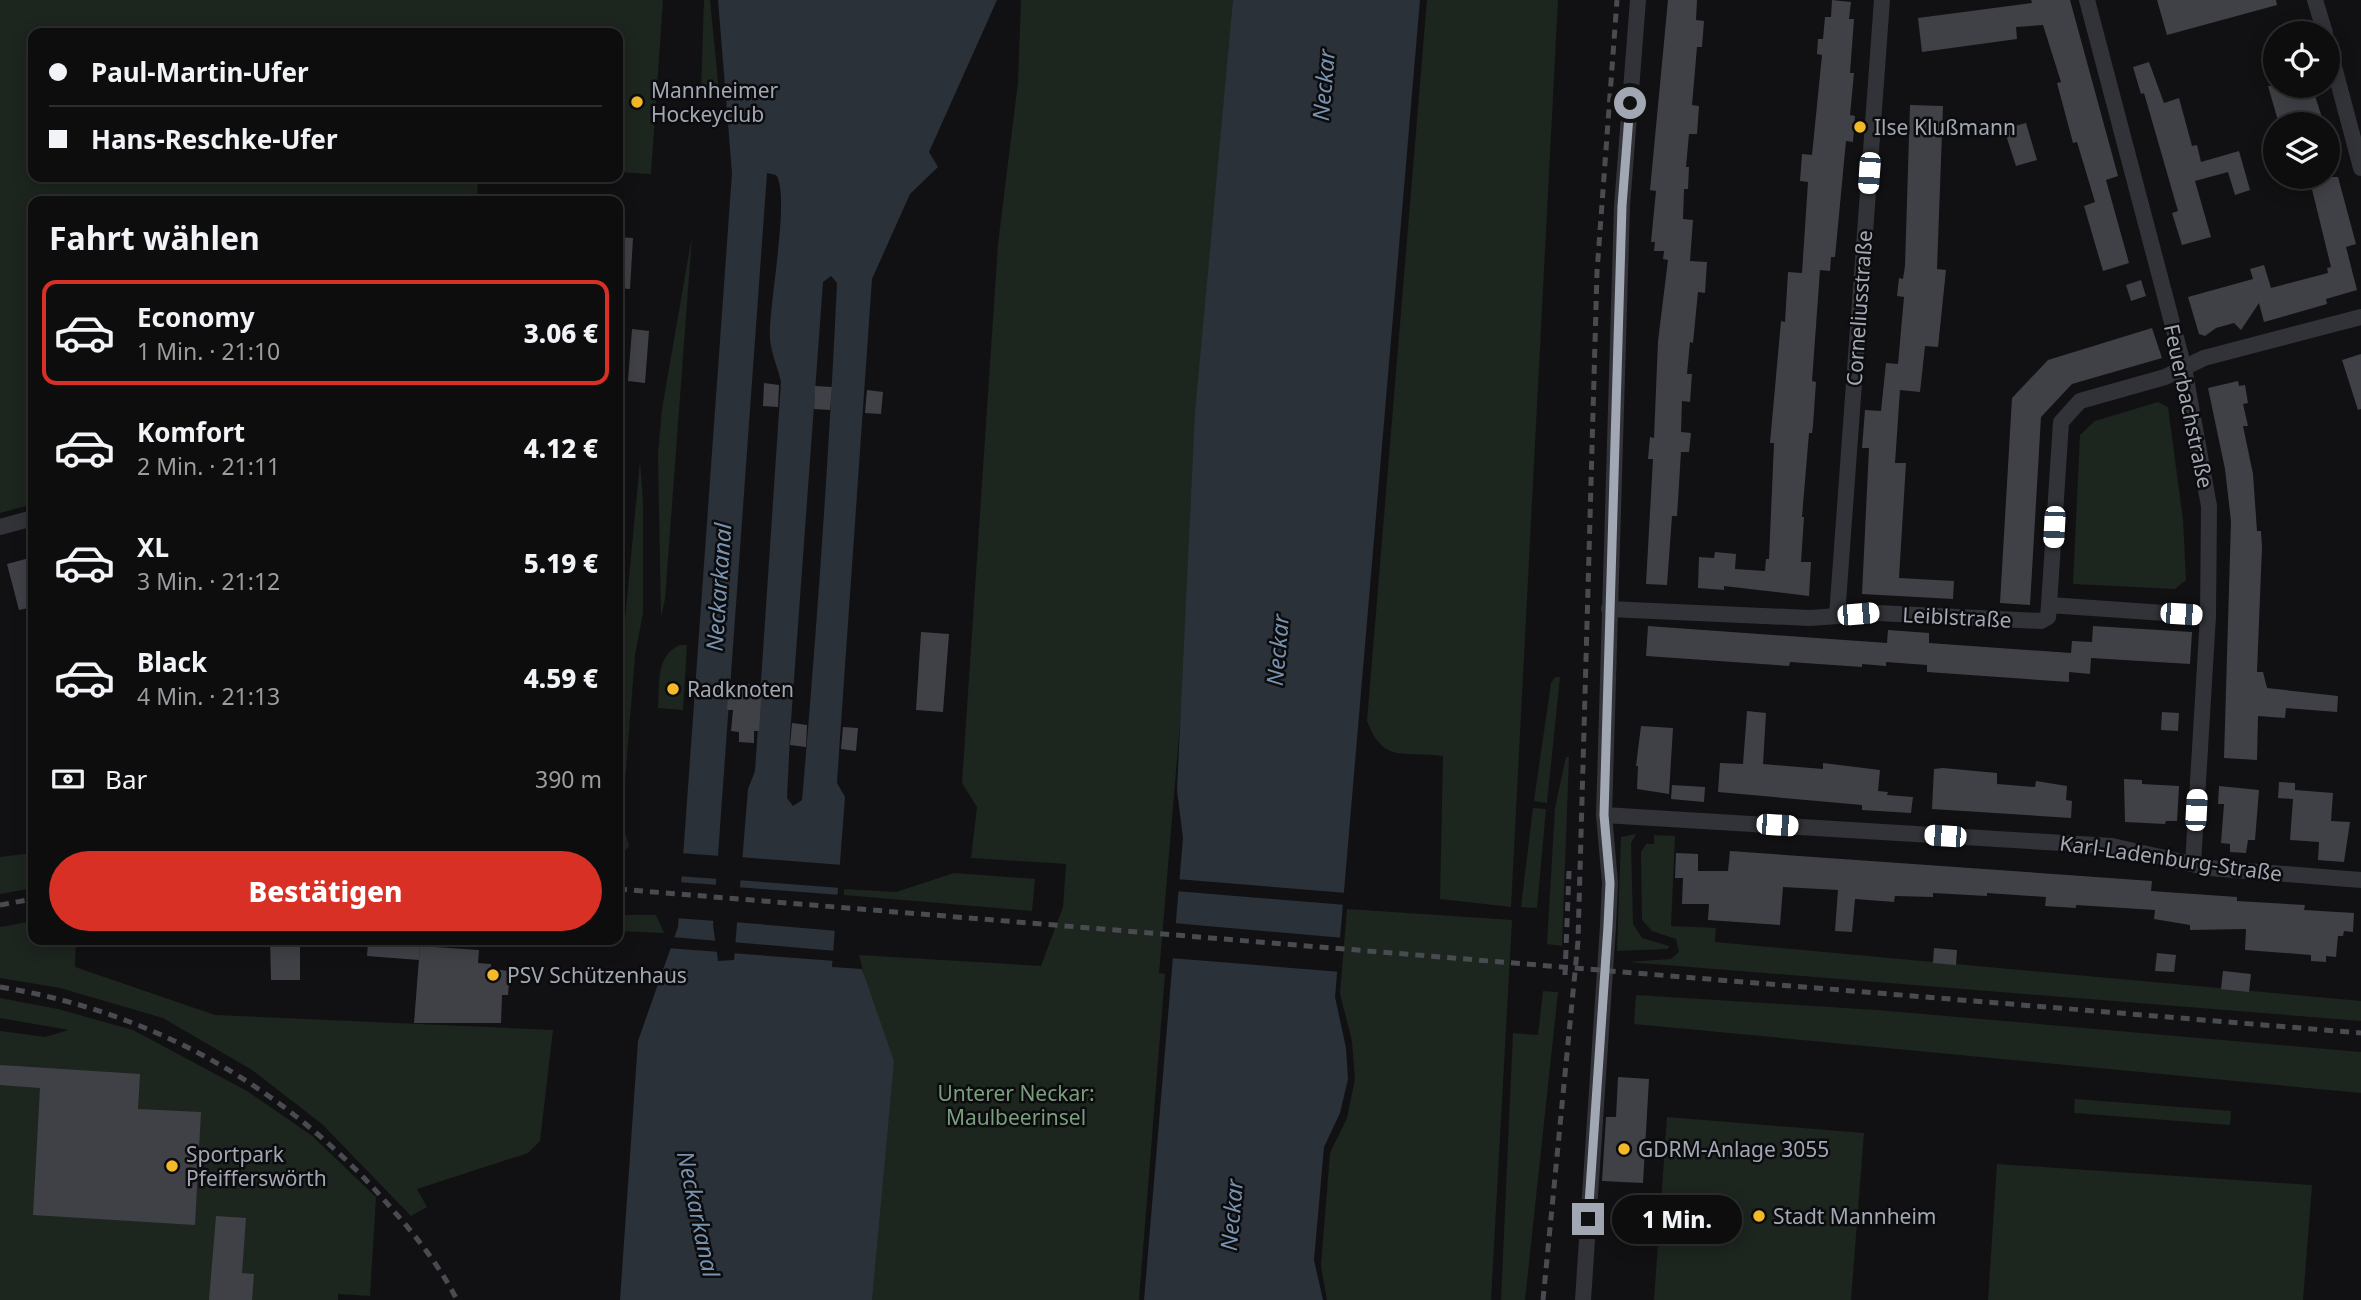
<!DOCTYPE html>
<html lang="de">
<head>
<meta charset="utf-8">
<style>
  body { margin:0; font-family:"Noto Sans",sans-serif; background:#161617; color:#f1f3f6; height:100vh; display:flex; flex-direction:column; font-size:26px; white-space:nowrap }
  * { box-sizing:border-box; margin:0 }
  p { font-size:23px; color:#9a9c9e }
  .icon { flex:none; width:38px; height:38px; fill:none; stroke:currentColor; stroke-width:2; stroke-linecap:round; stroke-linejoin:round }
  .map { position:relative; flex:1; overflow:hidden }
  .panel { position:absolute; left:28px; top:196px; width:595px; height:749px; display:flex; flex-direction:column; background:#0d0d0e; border-radius:14px; box-shadow:0 4px 18px #0003,0 0 0 2px #2d2d2e }
  .panel>* { flex:none }
  .guide { position:absolute; left:28px; top:28px; width:595px; height:154px; border-radius:14px; box-shadow:0 4px 18px #0003,0 0 0 2px #2d2d2e; display:grid; align-content:center; height:154px; padding:0 21px; background:#0d0d0e }
  .controls { position:absolute; left:2263px; top:21px; display:grid; gap:14px }
  .controls a { display:grid; place-items:center; width:77px; height:77px; border-radius:50%; background:#0d0d0e; box-shadow:0 4px 18px #0003,0 0 0 2px #2d2d2e; font-size:35px }
  .end { position:absolute; width:32px; height:32px; margin:-16px; border:9px solid #a2a7b4; background:#111; box-shadow:0 0 0 4px #111 }
  .from { border-radius:50% }
  .bubble { position:absolute; height:49px; border-radius:24px; background:#0d0d0e; box-shadow:0 4px 18px #0003,0 0 0 2px #2d2d2e; font-size:23px; font-weight:800; line-height:49px; text-align:center }
  .car { position:absolute; width:21px; height:42px; margin:-21px -10px; border-radius:9px; box-shadow:0 0 5px 2px #0007; background:linear-gradient(#fff 24%,#345 0 40%,#fff 0 76%,#345 0 86%,#fff 0) }
  .guide b { display:flex; align-items:center; gap:24px; height:66px; font-size:26px }
  .guide b+b { border-top:2px solid #2d2d2e }
  .guide i { width:18px; height:18px; background:#f1f3f6 }
  ul { padding:0; list-style:none }
  li { display:flex; align-items:center; gap:21px; height:105px; margin:0 14px 10px; padding:0 7px; border:4px solid transparent; border-radius:14px }
  li div { flex:1 }
  li b { display:block; font-size:26px }
  li em { font-style:normal; font-weight:800 }
  li.current { border-color:#d93025 }
  li>.icon { width:63px; height:63px; stroke-width:1.5 }
  h2 { padding:0 21px; font-size:32px; line-height:84px }
  .pay { display:flex; align-items:center; gap:18px; height:77px; padding:0 21px; font-size:26px }
  .pay p { margin-inline-start:auto }
  .cta { display:flex; gap:14px; margin-top:auto; padding:14px 21px }
  .cta a { flex:1; height:80px; border-radius:42px; background:#d93025; color:#fff; font-size:28px; font-weight:800; line-height:80px; text-align:center }
  .map>svg:first-child { display:block }
  .green { fill:#1d251f }
  .water { fill:#2a3138; fill-rule:evenodd }
  .pier { fill:#111113 }
  .building { fill:#404146 }
  .lines { fill:none; stroke-linecap:round; stroke-linejoin:round }
  .minor { stroke:#323338; stroke-width:16 }
  .rail { stroke:#494b51; stroke-width:5; stroke-dasharray:9 7; stroke-linecap:butt }
  .route { stroke:#a2a7b4; stroke-width:9 }
  .poi-dot { fill:#f3b929; stroke:#0c0c0e; stroke-width:2.5 }
  .labels { text-anchor:middle; dominant-baseline:central; stroke-width:5; stroke-linejoin:round; paint-order:stroke }
  .poi-label { font-size:21px; fill:#a2a7b4; stroke:#0c0c0e; text-anchor:start }
  .street-label { font-size:21px; fill:#a2a7b4; stroke:#0c0c0e }
  .park-label { font-size:21px; fill:#799f7d; stroke:#0c0c0e }
  .water-label { font-size:23px; font-style:italic; fill:#7893b0; stroke:#0c0c0e }
</style>
</head>
<body>
<div class="map">
<svg width="2361" height="1300" viewBox="0 0 2361 1300">
  <rect width="100%" height="100%" fill="#111113"/>
  <g class="green">
    <polygon points="0,0 663,0 651,174 618,172 618,33 33,33 33,177 478,177 477,201 33,201 33,504 0,513"/>
    <polygon points="704,0 710,0 719,91 701,92"/>
    <polygon points="1021,0 1241,0 1159,973 1165,974 1139,1300 864,1300 882,1047 859,955 1041,966 1063,907 1066,864 971,858 977,807 962,783 998,244 1018,82"/>
    <path d="M1427 0H1558L1511 907 1440 899 1443 756C1404 751 1383 764 1367 721Z"/>
    <polygon points="692,236 665,599 661,617 658,454 662,409"/>
    <polygon points="2158,402 2168,407 2183,520 2186,580 2175,589 2073,584 2080,435 2095,421"/>
    <polygon points="640,461 643,502 643,613 635,655 622,821 629,846 618,859 618,694"/>
    <path d="M680 645H687L683 710 658 708C660 684 655 656 680 645Z"/>
    <polygon points="1555,677 1560,677 1547,803 1534,801 1551,683"/>
    <polygon points="1566,757 1569,757 1562,946 1547,944 1555,808"/>
    <polygon points="1533,808 1546,809 1537,908 1521,907"/>
    <polygon points="1636,834 1631,843 1633,924 1642,938 1669,946 1668,949 1617,951 1621,837"/>
    <polygon points="1654,835 1675,836 1671,926 1716,928 1715,942 2361,1001 2361,1021 1628,962 1671,959 1679,952 1676,939 1652,931 1642,920 1641,852 1646,844 1654,844"/>
    <polygon points="33,853 33,888 0,894 0,857"/>
    <polygon points="954,873 1035,879 1032,911 844,895 844,889 896,892"/>
    <polygon points="1347,909 1512,920 1491,1300 1327,1300 1321,1266 1330,1153 1347,1118 1355,1079 1352,1041 1340,994"/>
    <polygon points="618,915 656,915 664,933 618,931"/>
    <polygon points="33,921 33,940 76,940 75,967 215,1015 553,1030 540,1141 528,1153 417,1189 427,1207 411,1216 322,1124 252,1070 163,1018 60,988 0,978 0,927"/>
    <polygon points="1543,991 1558,992 1525,1300 1501,1300 1513,1033 1538,1035"/>
    <polygon points="1636,995 1877,1010 2361,1052 2361,1093 1634,1024"/>
    <polygon points="0,998 58,1009 133,1030 247,1091 311,1135 376,1197 370,1296 338,1294 338,1300 0,1300 0,1031 45,1037 69,1030 0,1018"/>
    <polygon points="2075,1099 2231,1111 2230,1125 2074,1113"/>
    <polygon points="1667,1117 1864,1133 1851,1300 1654,1300"/>
    <polygon points="1997,1164 2312,1185 2303,1300 1988,1300"/>
  </g>
  <g class="water">
    <path d="M718 0H997L929 152 938 167 910 194 872 279 840 738 837 783 845 797 832 967 862 969 894 1061 872 1300H620L638 1041 678 927 732 173ZM767 173 776 175C791 195 768 307 770 339 771 353 778 368 781 382L755 771 748 789 734 960 718 961 713 925ZM831 276 837 283C829 455 817 628 802 800L793 806 787 798 790 735 823 282Z"/>
    <polygon points="1233,0 1420,0 1335,997 1346,1048 1348,1079 1340,1113 1324,1147 1314,1260 1323,1300 1144,1300 1183,838 1177,790 1195,413"/>
  </g>
  <g class="pier">
    <polygon points="679,853 721,856 719,879 677,876"/>
    <polygon points="739,857 843,865 841,888 737,880"/>
    <polygon points="1176,879 1347,893 1346,905 1175,891"/>
    <polygon points="677,882 719,885 716,921 675,918"/>
    <polygon points="736,887 840,895 838,931 734,922"/>
    <polygon points="1173,923 1344,938 1341,972 1170,958"/>
    <polygon points="671,937 718,941 720,952 667,948"/>
    <polygon points="732,942 836,951 835,961 731,953"/>
  </g>
  <g class="building">
    <polygon points="1668,0 1697,0 1696,20 1704,21 1702,47 1697,47 1692,105 1699,106 1697,134 1689,134 1686,167 1689,167 1688,189 1684,189 1683,219 1693,220 1690,261 1707,262 1705,293 1698,292 1693,343 1690,342 1687,374 1692,374 1690,402 1682,401 1681,432 1691,433 1689,452 1681,452 1677,516 1672,516 1667,585 1646,584 1653,459 1648,459 1650,437 1654,438 1658,341 1668,260 1663,259 1664,251 1654,251 1655,242 1651,242 1656,191 1650,190"/>
    <polygon points="1832,0 1851,2 1849,19 1854,19 1850,73 1854,73 1850,115 1855,116 1853,142 1846,141 1835,257 1831,257 1830,271 1820,270 1812,381 1816,382 1813,425 1812,433 1809,433 1802,517 1804,517 1801,562 1811,562 1809,596 1724,586 1724,590 1698,588 1699,557 1714,558 1715,552 1736,554 1735,569 1765,571 1766,559 1769,559 1774,443 1770,443 1781,321 1785,322 1788,272 1802,273 1808,182 1800,181 1802,154 1812,155 1822,55 1817,54 1818,39 1823,39 1825,17 1831,17"/>
    <polygon points="2031,0 2070,0 2118,176 2106,180 2129,263 2103,271 2084,206 2095,202 2077,142 2073,143 2057,83 2061,82 2043,25 2016,27 2017,39 1922,52 1918,18 2032,3"/>
    <polygon points="2157,0 2276,0 2277,5 2167,35"/>
    <polygon points="2149,62 2164,103 2179,98 2192,146 2197,145 2201,162 2239,151 2250,190 2235,195 2228,172 2195,181 2211,237 2182,245 2172,213 2178,211 2144,93 2141,94 2133,67"/>
    <polygon points="2268,86 2312,86 2324,124 2279,124"/>
    <polygon points="1910,105 1943,106 1937,269 1946,270 1938,347 1925,346 1920,392 1900,390 1895,463 1906,463 1899,578 1954,581 1953,599 1862,594 1869,448 1862,448 1865,410 1881,411 1886,363 1898,364 1904,297 1897,296 1899,278 1903,279 1905,266"/>
    <polygon points="2026,123 2037,160 2016,166 2004,129"/>
    <polygon points="2309,177 2338,177 2356,244 2346,247 2357,290 2326,299 2327,304 2264,322 2259,303 2241,330 2234,323 2216,328 2205,336 2199,334 2188,297 2253,279 2250,269 2264,265 2271,288 2328,273 2327,268 2331,267"/>
    <polygon points="618,237 633,238 630,289 618,288"/>
    <polygon points="2141,280 2146,296 2131,301 2126,285"/>
    <polygon points="2152,328 2162,358 2072,384 2041,417 2030,605 2000,603 2012,398 2048,360"/>
    <polygon points="632,329 649,331 645,383 628,381"/>
    <polygon points="2361,354 2361,409 2358,410 2342,360"/>
    <polygon points="2238,381 2239,386 2245,385 2248,403 2243,404 2248,426 2243,426 2253,474 2257,531 2261,531 2262,547 2257,672 2263,672 2267,688 2338,696 2337,712 2286,708 2285,718 2258,716 2257,760 2224,758 2231,521 2225,469 2208,388"/>
    <polygon points="764,383 779,385 778,407 763,406"/>
    <polygon points="815,386 832,387 830,410 814,409"/>
    <polygon points="867,390 883,392 881,414 865,413"/>
    <polygon points="33,557 33,607 19,610 7,564"/>
    <polygon points="1648,626 1887,643 1888,630 1929,633 1929,643 2071,653 2072,641 2092,642 2093,626 2192,632 2190,664 2091,658 2090,674 2069,672 2069,682 1927,672 1927,665 1886,662 1886,666 1862,664 1862,667 1790,662 1789,666 1646,656"/>
    <polygon points="921,632 949,634 943,712 916,710"/>
    <polygon points="729,683 762,685 759,731 754,731 754,743 739,742 739,732 731,731 733,710 727,710"/>
    <polygon points="1747,711 1766,713 1763,764 1823,769 1823,763 1880,770 1878,791 1888,792 1887,795 1913,797 1911,813 1862,810 1862,805 1718,792 1720,763 1743,764"/>
    <polygon points="2162,712 2179,713 2178,731 2161,730"/>
    <polygon points="792,723 807,725 806,747 790,745"/>
    <polygon points="1641,726 1673,728 1669,794 1637,789 1638,766 1636,766"/>
    <polygon points="843,727 858,728 856,751 841,749"/>
    <polygon points="1943,768 1997,773 1997,784 2035,787 2036,781 2067,786 2066,800 2072,801 2071,818 1932,809 1934,769"/>
    <polygon points="2124,779 2142,780 2142,784 2179,786 2177,821 2166,821 2165,824 2125,822"/>
    <polygon points="2279,782 2295,783 2295,790 2333,793 2331,821 2350,822 2344,862 2318,860 2319,842 2290,840 2293,799 2278,798"/>
    <polygon points="1672,785 1705,787 1704,802 1671,799"/>
    <polygon points="2219,786 2259,790 2255,840 2248,840 2246,853 2230,852 2230,844 2221,843 2224,804 2218,804"/>
    <polygon points="1730,851 2152,881 2151,891 2237,897 2237,901 2305,905 2304,910 2354,913 2353,932 2344,931 2343,936 2338,936 2336,957 2326,956 2326,962 2311,961 2311,955 2245,950 2246,929 2190,930 2190,925 2154,919 2155,910 2076,905 2076,908 2045,906 2046,897 1987,893 1987,896 1933,893 1933,897 1895,896 1894,902 1855,899 1852,932 1835,931 1838,890 1783,887 1780,925 1708,920 1709,904 1682,904 1683,878 1675,878 1676,853 1698,854 1698,871 1728,871"/>
    <polygon points="270,940 300,940 300,980 271,980"/>
    <polygon points="368,942 420,946 419,960 367,956"/>
    <polygon points="420,946 479,950 478,963 491,964 491,969 510,971 508,995 502,995 501,1023 414,1023"/>
    <polygon points="1934,948 1957,950 1956,965 1933,963"/>
    <polygon points="2157,953 2176,955 2174,972 2155,971"/>
    <polygon points="2223,971 2251,974 2249,992 2221,989"/>
    <polygon points="0,1065 140,1074 138,1109 201,1112 195,1225 33,1215 40,1088 0,1085"/>
    <polygon points="1618,1077 1649,1079 1643,1183 1602,1181 1606,1117 1616,1117"/>
    <polygon points="216,1216 246,1218 242,1273 254,1274 252,1300 209,1300"/>
  </g>
  <g class="lines">
    <g class="minor">
      <polyline points="2087,0 2184,368 2209,506 2208,616 2193,864"/>
      <polyline points="2315,0 2325,33"/>
      <polyline points="2328,44 2361,168"/>
      <polyline points="0,527 33,518"/>
      <polyline points="2049,605 2061,422 2080,401 2165,377 2204,358 2361,317"/>
      <polyline points="1609,609 1810,618 1878,613 2041,621 2048,617 2049,605 2208,616"/>
      <polyline points="1837,616 1882,0"/>
      <polyline points="1604,815 2112,846 2209,868 2361,880"/>
      <polyline points="1583,1300 1608,926 1610,883 1604,815 1622,206 1638,0"/>
    </g>
    <g class="rail">
      <polyline points="618,889 2361,1033"/>
      <polyline points="0,905 33,899"/>
      <polyline points="1565,975 1569,871"/>
      <path d="M0 987C155 1012 291 1090 392 1209 416 1236 441 1268 457 1300"/>
      <polyline points="1543,1300 1578,941 1597,272 1617,0"/>
    </g>
  </g>
  <g class="lines">
    <polyline class="route" points="1588,1219 1608,926 1610,883 1604,815 1622,206 1630,103"/>
  </g>
  <g class="poi-dot">
    <circle cx="637" cy="102" r="7"/>
    <circle cx="1860" cy="127" r="7"/>
    <circle cx="673" cy="689" r="7"/>
    <circle cx="493" cy="975" r="7"/>
    <circle cx="1624" cy="1149" r="7"/>
    <circle cx="172" cy="1166" r="7"/>
    <circle cx="1759" cy="1216" r="7"/>
  </g>
  <g class="labels">
    <g class="poi-label">
      <text x="651" y="90">Mannheimer<tspan x="651" dy="24">Hockeyclub</tspan></text>
      <text x="1874" y="127">Ilse Klußmann</text>
      <text x="687" y="689">Radknoten</text>
      <text x="507" y="975">PSV Schützenhaus</text>
      <text x="1638" y="1149">GDRM-Anlage 3055</text>
      <text x="186" y="1154">Sportpark<tspan x="186" dy="24">Pfeifferswörth</tspan></text>
      <text x="1773" y="1216">Stadt Mannheim</text>
    </g>
    <g class="street-label">
      <text transform="translate(1859 308) rotate(-86)">Corneliusstraße</text>
      <text transform="translate(2189 406) rotate(78)">Feuerbachstraße</text>
      <text transform="translate(1957 617) rotate(3)">Leiblstraße</text>
      <text transform="translate(2171 858) rotate(8)">Karl-Ladenburg-Straße</text>
    </g>
    <g class="park-label">
      <text x="1016" y="1093">Unterer Neckar:<tspan x="1016" dy="24">Maulbeerinsel</tspan></text>
    </g>
    <g class="water-label">
      <text transform="translate(1323 85) rotate(-85)">Neckar</text>
      <text transform="translate(718 587) rotate(-86)">Neckarkanal</text>
      <text transform="translate(1277 650) rotate(-85)">Neckar</text>
      <text transform="translate(699 1214) rotate(78)">Neckarkanal</text>
      <text transform="translate(1231 1215) rotate(-85)">Neckar</text>
    </g>
  </g>
</svg>
<div class="controls">
<a><svg class="icon" aria-label="locate" viewBox="0 0 24 24"><circle cx="12" cy="12" r="6"/><path d="M12 2v4M12 18v4M2 12h4M18 12h4"/></svg></a>
<a><svg class="icon" aria-label="layers" viewBox="0 0 24 24"><path d="M12 4l9 5-9 5-9-5zM3 14l9 5 9-5"/></svg></a>
</div>
<i class="end from" style="left:1630px;top:103px"></i>
<i class="end" style="left:1588px;top:1219px"></i>
<div class="bubble" style="left:1612px;top:1195px;width:130px">1 Min.</div>
<i class="car" style="left:1869px;top:173px;rotate:184deg"></i>
<i class="car" style="left:2054px;top:527px;rotate:183deg"></i>
<i class="car" style="left:1858px;top:614px;rotate:85deg"></i>
<i class="car" style="left:2181px;top:614px;rotate:94deg"></i>
<i class="car" style="left:2196px;top:810px;rotate:3deg"></i>
<i class="car" style="left:1777px;top:825px;rotate:94deg"></i>
<i class="car" style="left:1945px;top:836px;rotate:274deg"></i>
<div class="guide">
<b><i class="from"></i>Paul-Martin-Ufer</b>
<b><i></i>Hans-Reschke-Ufer</b>
</div>
<section class="panel">
<h2>Fahrt wählen</h2>
<ul>
<li class="current"><svg class="icon" aria-label="car" viewBox="0 0 24 24"><path d="M5 17H2v-5l4-1 3-4h7l3 4 3 1v5h-3M9 17h6M6 11h13"/><circle cx="7" cy="17" r="2"/><circle cx="17" cy="17" r="2"/></svg><div><b>Economy</b><p>1 Min. · 21:10</p></div><em>3.06 €</em></li>
<li><svg class="icon" aria-label="car" viewBox="0 0 24 24"><path d="M5 17H2v-5l4-1 3-4h7l3 4 3 1v5h-3M9 17h6M6 11h13"/><circle cx="7" cy="17" r="2"/><circle cx="17" cy="17" r="2"/></svg><div><b>Komfort</b><p>2 Min. · 21:11</p></div><em>4.12 €</em></li>
<li><svg class="icon" aria-label="car" viewBox="0 0 24 24"><path d="M5 17H2v-5l4-1 3-4h7l3 4 3 1v5h-3M9 17h6M6 11h13"/><circle cx="7" cy="17" r="2"/><circle cx="17" cy="17" r="2"/></svg><div><b>XL</b><p>3 Min. · 21:12</p></div><em>5.19 €</em></li>
<li><svg class="icon" aria-label="car" viewBox="0 0 24 24"><path d="M5 17H2v-5l4-1 3-4h7l3 4 3 1v5h-3M9 17h6M6 11h13"/><circle cx="7" cy="17" r="2"/><circle cx="17" cy="17" r="2"/></svg><div><b>Black</b><p>4 Min. · 21:13</p></div><em>4.59 €</em></li>
</ul>
<div class="pay"><svg class="icon" aria-label="cash" viewBox="0 0 24 24"><path d="M3 7h18v10H3z"/><circle cx="12" cy="12" r="2"/></svg>Bar<p>390 m</p></div>
<div class="cta"><a>Bestätigen</a></div>
</section>
</div>
</body>
</html>
